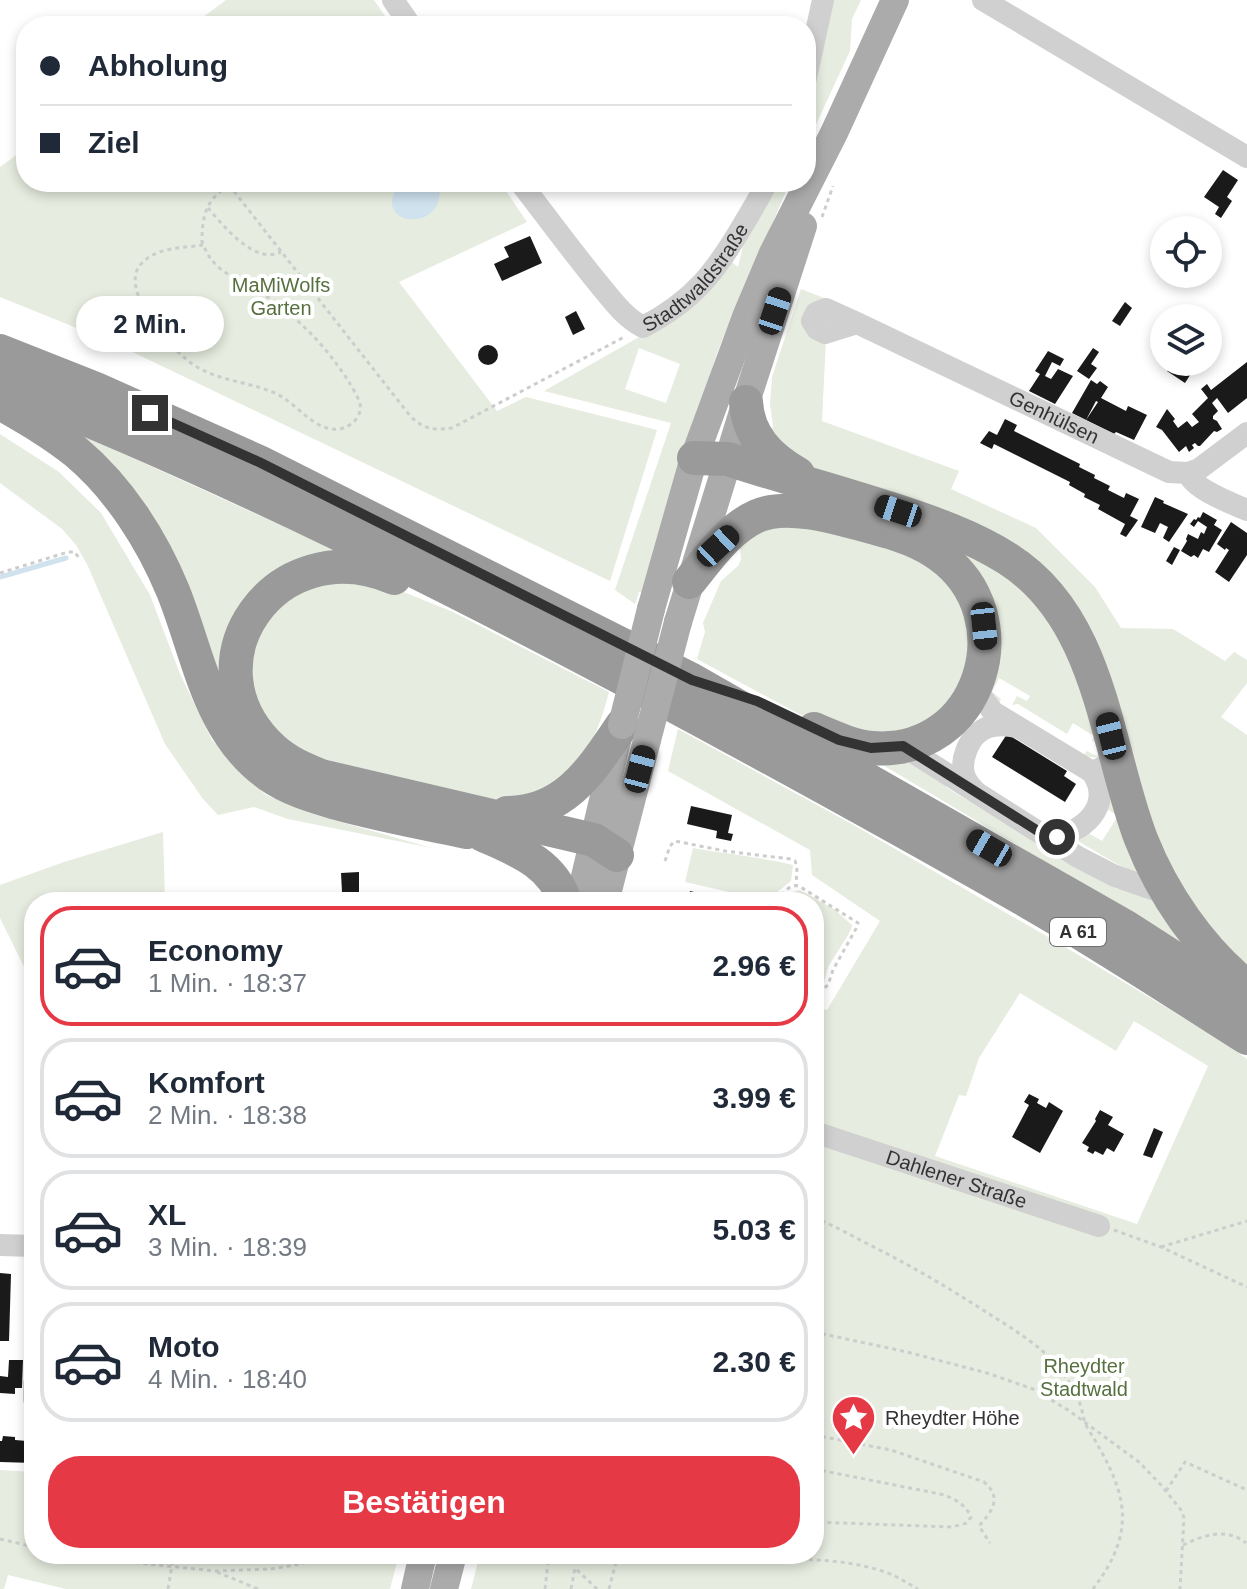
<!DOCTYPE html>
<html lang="de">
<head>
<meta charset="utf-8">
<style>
  body { margin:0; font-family:Arial,sans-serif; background:#f2f2f3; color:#1f2937; height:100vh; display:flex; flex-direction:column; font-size:30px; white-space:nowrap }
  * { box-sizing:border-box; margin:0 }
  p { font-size:26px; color:#747a83 }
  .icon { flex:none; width:44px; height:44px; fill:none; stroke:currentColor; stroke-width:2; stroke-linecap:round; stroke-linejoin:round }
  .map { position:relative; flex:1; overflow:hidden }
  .drawer { position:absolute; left:24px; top:892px; width:800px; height:672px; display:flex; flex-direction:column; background:#fff; border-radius:32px; box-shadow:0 4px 12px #0003 }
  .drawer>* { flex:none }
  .banner { position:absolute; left:16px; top:16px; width:800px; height:176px; border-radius:32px; box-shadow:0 4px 12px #0003; display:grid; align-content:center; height:176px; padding:0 24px; background:#fff }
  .buttons { position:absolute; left:1150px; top:216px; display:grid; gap:16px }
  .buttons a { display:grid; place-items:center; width:72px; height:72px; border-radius:50%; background:#fff; box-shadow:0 4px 12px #0003; font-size:40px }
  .end { position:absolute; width:36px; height:36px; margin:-18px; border:10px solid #333; background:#fff; box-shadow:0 0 0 4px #fff }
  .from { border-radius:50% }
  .bubble { position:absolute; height:56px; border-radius:28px; background:#fff; box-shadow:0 4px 12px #0003; font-size:26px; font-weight:700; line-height:56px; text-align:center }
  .car { position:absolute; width:24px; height:48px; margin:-24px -12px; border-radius:10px; box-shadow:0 0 6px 2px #0007; background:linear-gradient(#222 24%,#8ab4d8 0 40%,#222 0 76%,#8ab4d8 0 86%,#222 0) }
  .banner b { display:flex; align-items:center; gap:28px; height:76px; font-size:30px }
  .banner b+b { border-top:2px solid #e0e1e3 }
  .banner i { width:20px; height:20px; background:#1f2937 }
  ul { padding:14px 0 0; list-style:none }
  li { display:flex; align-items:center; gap:24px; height:120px; margin:0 16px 12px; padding:0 8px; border:4px solid #e0e1e3; border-radius:32px }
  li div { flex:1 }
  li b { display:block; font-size:30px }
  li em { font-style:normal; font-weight:700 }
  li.selected { border-color:#e63946 }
  li>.icon { width:72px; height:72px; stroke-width:1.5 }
  .cta { display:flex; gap:16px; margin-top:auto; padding:16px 24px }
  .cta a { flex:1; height:92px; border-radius:32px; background:#e63946; color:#fff; font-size:32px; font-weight:700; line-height:92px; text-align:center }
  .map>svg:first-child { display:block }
  .green { fill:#e6ecdf; fill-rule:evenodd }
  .water { fill:#cfe2ee }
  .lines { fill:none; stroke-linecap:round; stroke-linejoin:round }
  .stream { stroke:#cfe2ee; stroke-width:5 }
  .building { fill:#1a1a1a }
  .path { stroke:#cdcdcd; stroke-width:3; stroke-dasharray:4 4; stroke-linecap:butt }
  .minor { stroke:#d0d0d0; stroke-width:22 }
  .major { stroke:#ababab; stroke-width:28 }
  .highway { stroke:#9a9a9a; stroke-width:34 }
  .major-bridge { stroke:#ababab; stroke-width:28 }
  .route { stroke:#333; stroke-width:10 }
  .labels { text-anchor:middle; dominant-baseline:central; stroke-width:8; stroke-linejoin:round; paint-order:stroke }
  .shield { fill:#fff; stroke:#707070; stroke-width:2 }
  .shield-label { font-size:18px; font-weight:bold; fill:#333 }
  .street-label { font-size:20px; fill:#333; stroke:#fff }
  .park-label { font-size:20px; fill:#56703f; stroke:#fff }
  .poi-label { font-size:20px; fill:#333; stroke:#fff; text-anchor:start }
</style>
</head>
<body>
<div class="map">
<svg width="1247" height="1589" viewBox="0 0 1247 1589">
  <rect width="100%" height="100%" fill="#fff"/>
  <g class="green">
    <polygon points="226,0 374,0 392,26 191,26"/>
    <polygon points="828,0 861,0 852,19 850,51 806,146 806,97 813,72"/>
    <polygon points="26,148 26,182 500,182 527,222 399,282 497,411 526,397 657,430 610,581 116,344 0,297 0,167"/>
    <path d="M772 182H790L718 350 693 430 645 592H639L635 604 615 590 671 423 544 391 648 332 729 260 738 267 743 246ZM639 348 680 364 666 403 625 389Z"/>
    <polygon points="801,289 824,298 811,315 826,338 822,421 959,471 951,489 1036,528 1095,587 1121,628 1173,629 1225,661 1234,652 1247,660 1247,683 1221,717 1247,735 1247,967 1198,912 1164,854 1070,602 817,474 768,442 773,426 770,404 772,377"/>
    <polygon points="56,423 346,555 309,564 230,656 304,787 201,656"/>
    <polygon points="0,434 59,472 101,513 150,595 180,674 212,740 238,769 266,795 316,815 432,848 288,819 254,807 218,815 203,799 165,744 87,564 76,545 62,529 0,483"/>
    <polygon points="877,512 960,540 1051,605 1108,742 1098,758 1083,756 1087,751 1097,756 1102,747 1092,740 1094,736 1073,723 1067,734 1018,704 1012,705 1017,696 1027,701 1030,696 999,678 992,692 1001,699 999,704 986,685 990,620"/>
    <polygon points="780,515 921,559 956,587 975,649 946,711 897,735 823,727 697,659 705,632 703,623 721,581 738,566 741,560 740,545"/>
    <path d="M308 582 384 584 453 612 609 692C603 716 588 761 568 776 553 787 535 795 519 804L352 773 286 746 264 721 248 684 258 626Z"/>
    <path d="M678 729 850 823 1055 941 1221 1040 1247 1059V1589H471L480 1554H814V1007L827 1010 880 921 812 875 810 850 668 771ZM1020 993 1116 1051 1134 1021 1208 1066 1137 1224 935 1156 959 1095 966 1096 979 1058Z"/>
    <polygon points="895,753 942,778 947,788 1117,889 1130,890 1153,898 1220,966 866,755"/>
    <polygon points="1105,786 1148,865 1136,875 1076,840 1088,833 1102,841 1118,816 1104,807"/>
    <polygon points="163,832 165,902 34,902 34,987 0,918 0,885 64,862"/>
    <path d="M693 848C726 854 760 857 793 865L791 881 776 893 774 902H727L729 892 685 882Z"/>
    <path d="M800 890 834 909 852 925 851 930 828 967 824 983 819 985 814 984V902H782C786 896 793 891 800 890Z"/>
    <polygon points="0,1470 34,1472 34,1554 399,1554 390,1589 66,1589 8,1575 4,1589 0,1589"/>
  </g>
  <path class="water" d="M401 182 439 183C449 236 365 227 401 182Z"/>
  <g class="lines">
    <polyline class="stream" points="0,577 66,558"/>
  </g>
  <g class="building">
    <polygon points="1223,170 1238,180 1227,197 1232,201 1221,218 1215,214 1219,207 1204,197"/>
    <polygon points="530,236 542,263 502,281 494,264 509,257 504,247"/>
    <polygon points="1125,302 1132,308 1120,326 1112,321"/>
    <polygon points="576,311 585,329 573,335 565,317"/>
    <circle cx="488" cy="355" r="10"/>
    <polygon points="1093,348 1099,352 1091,364 1097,368 1089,379 1077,371"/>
    <polygon points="1048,351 1064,359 1060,366 1052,362 1045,376 1051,379 1058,369 1073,376 1055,404 1029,391 1040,374 1035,371"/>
    <polygon points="1174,362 1177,362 1192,372 1185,383 1167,371"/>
    <polygon points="1247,362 1247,398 1228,413 1217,398 1212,403 1218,411 1213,416 1213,419 1217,421 1222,429 1217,432 1214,431 1200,446 1198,446 1195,443 1192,445 1194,448 1189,452 1186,446 1179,452 1162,430 1156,427 1167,409 1175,419 1173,421 1178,428 1187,421 1192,427 1199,422 1192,414 1208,398 1201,389 1207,384 1211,390"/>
    <polygon points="1091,380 1097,384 1100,381 1108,387 1101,398 1126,411 1128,406 1147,415 1134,440 1116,432 1114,434 1086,420 1098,402 1096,401 1086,420 1072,413"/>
    <polygon points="1005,419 1017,425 1014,431 1080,464 1079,467 1095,475 1094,478 1110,486 1108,490 1124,498 1126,493 1139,499 1130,516 1138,520 1126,537 1120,534 1125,524 1098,509 1100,505 1084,497 1085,494 1069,485 1070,482 994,444 992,449 980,443 989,431 997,435"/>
    <polygon points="1155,497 1164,501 1163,503 1188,514 1169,542 1163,538 1168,527 1160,523 1155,533 1141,527"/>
    <polygon points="1203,512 1217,520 1214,525 1222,530 1209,552 1203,549 1198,558 1194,555 1191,557 1181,551 1187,541 1186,539 1188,534 1198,539 1201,532 1204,534 1207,527 1198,521 1194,527 1190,524 1194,519 1198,521 1196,520 1198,517 1200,518"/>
    <polygon points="1231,522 1247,533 1247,555 1229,582 1215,572 1229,550 1226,548 1225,550 1217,544"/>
    <polygon points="1174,547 1180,550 1172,565 1166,561"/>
    <polygon points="1007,734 1067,771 1064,776 1076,784 1065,802 992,757"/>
    <polygon points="691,806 732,815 728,833 733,834 731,841 716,838 717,831 687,824"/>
    <polygon points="359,872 359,892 342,892 341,873"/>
    <polygon points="690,891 718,898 717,902 687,902"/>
    <polygon points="1029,1094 1039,1099 1037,1103 1046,1108 1049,1102 1063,1111 1040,1153 1012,1137 1029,1105 1024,1102"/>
    <polygon points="1100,1110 1113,1117 1108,1125 1124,1134 1114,1152 1107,1148 1103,1155 1095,1151 1093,1154 1087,1151 1089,1147 1082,1143 1096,1121 1095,1119"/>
    <polygon points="1154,1128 1163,1132 1152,1158 1143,1155"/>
    <polygon points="0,1273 11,1274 9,1341 0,1341"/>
    <polygon points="30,1275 34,1275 34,1338 27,1338"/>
    <polygon points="9,1360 23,1360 22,1388 15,1388 15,1394 0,1393 0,1376 8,1377"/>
    <polygon points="3,1436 15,1437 15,1440 27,1441 27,1437 34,1438 34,1463 0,1462 0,1441 2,1441"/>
  </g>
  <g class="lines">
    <g class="path">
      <path d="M229 185 411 417C426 430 433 430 452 428L626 336"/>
      <path d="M208 208C224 226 254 265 281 252"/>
      <polyline points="822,217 833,186"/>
      <path d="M203 245C183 248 156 247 141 264 117 290 174 354 197 367 223 382 251 382 277 394 297 404 311 427 333 429 347 431 363 418 360 404 358 396 352 388 349 382 326 346 296 315 260 292 234 275 214 274 202 242 202 212 207 198 234 182"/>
      <polyline points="0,573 68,552 75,552 80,560"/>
      <polyline points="665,861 670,846 675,841 725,851 790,859 795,861 797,867 796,885"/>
      <path d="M777 902C783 894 788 884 799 886L858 923 857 927 833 970 828 985 821 991 814 992"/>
      <path d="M814 1218C831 1224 847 1233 864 1242 906 1263 946 1286 986 1312 1011 1328 1039 1344 1058 1367 1067 1378 1075 1391 1080 1404 1083 1412 1083 1420 1087 1427 1124 1488 1141 1526 1093 1589"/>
      <polyline points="1114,1230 1161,1247 1247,1287"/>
      <polyline points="1161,1247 1247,1221"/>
      <polyline points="814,1332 907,1352 987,1373 1033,1389 1068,1410 1139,1462 1161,1485 1181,1510 1184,1518 1180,1589"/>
      <path d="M814 1435 891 1450 984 1482C1003 1498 992 1511 979 1526L990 1543"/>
      <path d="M814 1469 945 1495C956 1500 966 1505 971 1517L967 1523 952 1527 814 1522"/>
      <polyline points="1166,1491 1185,1462 1247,1490"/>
      <polyline points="0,1539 34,1547"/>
      <path d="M1183 1545C1204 1535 1226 1527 1246 1543"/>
      <polyline points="72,1554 100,1559 215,1571 271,1569 301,1564 331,1554"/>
      <path d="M642 1554C662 1565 669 1558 689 1559 754 1563 823 1551 885 1572 897 1576 907 1583 918 1589"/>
      <polyline points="217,1572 258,1589"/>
      <polyline points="168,1589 174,1554"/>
      <polyline points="545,1589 549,1554"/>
      <polyline points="571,1589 575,1568 597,1589"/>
      <polyline points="609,1589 618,1554"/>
    </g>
    <g class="minor">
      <polyline points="393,0 411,26"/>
      <polyline points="983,0 1247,157"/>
      <polyline points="806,78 823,0"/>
      <path id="s1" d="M520 182C546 216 571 250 598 283 612 300 624 317 643 327 695 300 717 270 746 220 753 208 761 195 767 182"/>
      <path id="s2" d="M857 323 825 333 817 329 812 321 816 313 826 309 857 323 1169 472 1188 473 1199 469 1247 433"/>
      <path d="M1188 473C1193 489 1231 503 1247 510"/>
      <polyline points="976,689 993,712 1092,772 1117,761"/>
      <polyline points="903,746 1078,857 1115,876 1170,895"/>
      <path d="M976 792C972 788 967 782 965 777 962 771 963 764 964 758 971 730 989 721 1017 727"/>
      <path d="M1049 838C1082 834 1115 806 1092 772"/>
      <path id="s3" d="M814 1132 1099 1226"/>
      <polyline points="0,1245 34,1246"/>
      <polyline points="34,1384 34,1399"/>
    </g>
    <g class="major">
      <polyline points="651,609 694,458 746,317 773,253 834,133 895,0"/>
      <polyline points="678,622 746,402 803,226"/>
      <polyline points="579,902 619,733"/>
      <polyline points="605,902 647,740"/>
      <polyline points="415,1589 423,1554"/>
      <polyline points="444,1589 453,1554"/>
    </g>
    <g class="highway">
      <polyline points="0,351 96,389 259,462 692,680 1126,927 1247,1005"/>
      <path d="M0 384C224 473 440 581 652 694 775 760 897 827 1018 896 1096 940 1171 990 1247 1038"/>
      <path d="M746 402C748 436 769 457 798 474"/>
      <path d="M0 403C26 418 53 433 76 452 119 488 152 540 173 591 199 655 208 732 269 775 289 789 313 796 336 803 379 815 423 823 467 832"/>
      <path d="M694 458 728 459C782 477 837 491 891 509 931 522 972 536 1008 559 1102 619 1105 745 1141 839 1163 895 1200 948 1246 986"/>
      <path d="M394 578C276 527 180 664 273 749 287 762 304 769 321 776L594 840 617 855"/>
      <path d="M689 582C708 559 728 529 757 516 792 501 850 522 886 531"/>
      <path d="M814 729C833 737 852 746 872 748 981 757 1025 616 939 555 920 541 899 535 877 528"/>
      <path d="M507 813C566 813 592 769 622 725"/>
      <path d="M483 835C517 850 553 863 565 902"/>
    </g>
    <g class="major-bridge">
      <polyline points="622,725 651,609"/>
      <polyline points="647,740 678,622"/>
    </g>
  </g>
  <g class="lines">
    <polyline class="route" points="150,413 259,462 692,680 757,701 839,740 871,748 903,746 1049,838 1057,837"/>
  </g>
  <defs>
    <symbol id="sight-pin" viewBox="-11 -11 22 30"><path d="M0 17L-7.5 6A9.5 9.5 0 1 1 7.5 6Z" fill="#e63946" stroke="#fff"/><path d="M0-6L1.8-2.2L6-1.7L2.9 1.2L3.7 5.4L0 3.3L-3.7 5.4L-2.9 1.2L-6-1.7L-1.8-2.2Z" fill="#fff"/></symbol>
  </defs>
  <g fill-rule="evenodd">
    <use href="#sight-pin" x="828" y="1392" width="51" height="69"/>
  </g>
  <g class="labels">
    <rect class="shield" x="1050" y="918" width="56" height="28" rx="6"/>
    <g class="shield-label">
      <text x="1078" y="932">A 61</text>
    </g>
    <g class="street-label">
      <text stroke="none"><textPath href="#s1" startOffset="264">Stadtwaldstraße</textPath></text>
      <text stroke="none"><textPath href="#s2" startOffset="324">Genhülsen</textPath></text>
      <text stroke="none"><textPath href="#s3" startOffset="150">Dahlener Straße</textPath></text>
    </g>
    <g class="park-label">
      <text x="281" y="285">MaMiWolfs<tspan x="281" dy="23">Garten</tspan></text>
      <text x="1084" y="1366">Rheydter<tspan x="1084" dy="23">Stadtwald</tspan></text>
    </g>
    <g class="poi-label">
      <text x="885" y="1418">Rheydter Höhe</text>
    </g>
  </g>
</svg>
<div class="buttons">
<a><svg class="icon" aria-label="locate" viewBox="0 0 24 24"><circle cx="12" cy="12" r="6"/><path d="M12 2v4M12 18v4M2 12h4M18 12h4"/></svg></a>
<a><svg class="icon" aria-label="layers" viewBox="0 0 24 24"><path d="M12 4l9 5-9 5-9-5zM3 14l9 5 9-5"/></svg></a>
</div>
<i class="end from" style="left:1057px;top:837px"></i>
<i class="end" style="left:150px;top:413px"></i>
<div class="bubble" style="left:76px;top:296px;width:148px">2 Min.</div>
<i class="car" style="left:775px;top:311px;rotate:18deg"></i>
<i class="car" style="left:898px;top:511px;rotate:288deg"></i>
<i class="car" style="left:718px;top:546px;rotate:47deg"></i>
<i class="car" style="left:984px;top:626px;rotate:174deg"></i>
<i class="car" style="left:1111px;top:736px;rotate:346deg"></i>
<i class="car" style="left:640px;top:769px;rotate:15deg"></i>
<i class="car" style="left:989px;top:848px;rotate:300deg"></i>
<div class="banner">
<b><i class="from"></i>Abholung</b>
<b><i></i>Ziel</b>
</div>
<section class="drawer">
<ul>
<li class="selected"><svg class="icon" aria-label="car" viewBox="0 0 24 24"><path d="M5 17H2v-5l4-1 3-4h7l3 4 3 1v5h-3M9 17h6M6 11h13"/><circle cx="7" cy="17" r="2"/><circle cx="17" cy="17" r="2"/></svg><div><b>Economy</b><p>1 Min. · 18:37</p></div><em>2.96 €</em></li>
<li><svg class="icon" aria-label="car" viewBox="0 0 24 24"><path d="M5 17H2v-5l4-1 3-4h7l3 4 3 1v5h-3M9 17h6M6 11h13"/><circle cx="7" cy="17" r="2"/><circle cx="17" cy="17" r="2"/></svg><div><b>Komfort</b><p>2 Min. · 18:38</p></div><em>3.99 €</em></li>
<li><svg class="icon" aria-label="car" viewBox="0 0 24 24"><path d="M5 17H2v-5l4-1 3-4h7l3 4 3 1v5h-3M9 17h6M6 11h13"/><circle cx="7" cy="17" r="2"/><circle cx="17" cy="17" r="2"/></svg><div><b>XL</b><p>3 Min. · 18:39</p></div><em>5.03 €</em></li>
<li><svg class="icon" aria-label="car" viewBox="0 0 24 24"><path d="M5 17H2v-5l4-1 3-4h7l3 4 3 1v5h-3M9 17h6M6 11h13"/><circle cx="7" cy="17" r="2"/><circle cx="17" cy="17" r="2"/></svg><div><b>Moto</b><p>4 Min. · 18:40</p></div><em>2.30 €</em></li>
</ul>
<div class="cta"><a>Bestätigen</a></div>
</section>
</div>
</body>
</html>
